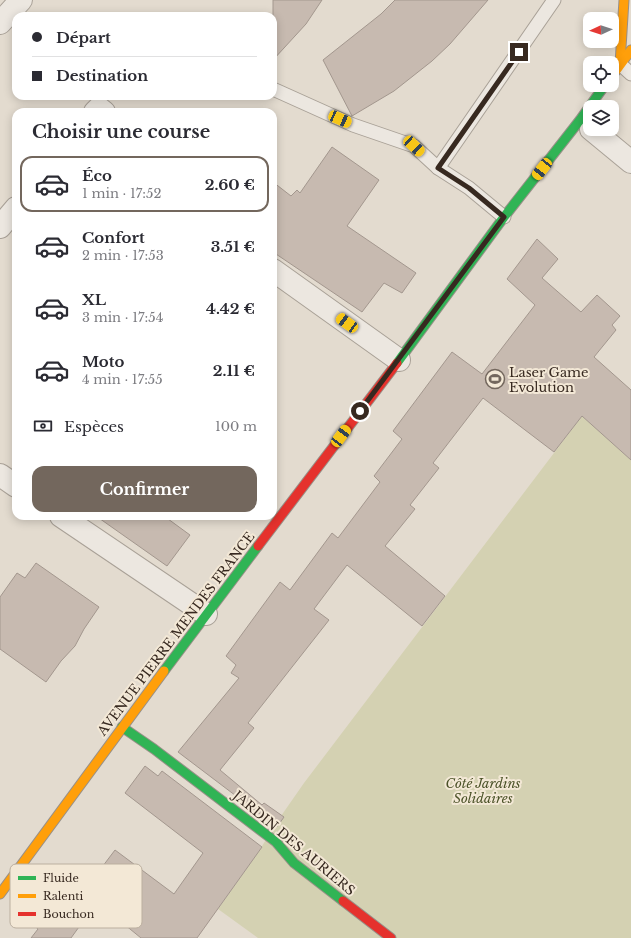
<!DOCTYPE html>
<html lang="fr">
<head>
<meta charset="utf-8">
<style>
  body { margin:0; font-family:"Libre Baskerville",serif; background:#f7f7f7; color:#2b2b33; height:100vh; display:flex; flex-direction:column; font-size:15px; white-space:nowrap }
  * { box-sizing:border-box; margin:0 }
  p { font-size:13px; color:#7c7c81 }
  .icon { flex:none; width:22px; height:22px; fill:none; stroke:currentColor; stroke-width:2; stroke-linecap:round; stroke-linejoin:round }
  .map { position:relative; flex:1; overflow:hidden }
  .drawer { position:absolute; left:12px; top:108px; width:265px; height:412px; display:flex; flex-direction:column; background:#fff; border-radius:12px; box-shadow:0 2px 10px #0003 }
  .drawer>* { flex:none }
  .top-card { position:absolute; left:12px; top:12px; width:265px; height:88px; border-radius:12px; box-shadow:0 2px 10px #0003; display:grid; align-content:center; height:88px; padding:0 20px; background:#fff }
  .needle { width:26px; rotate:267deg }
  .tools { position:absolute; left:583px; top:12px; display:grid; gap:8px }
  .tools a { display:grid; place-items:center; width:36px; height:36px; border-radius:8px; background:#fff; box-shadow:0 2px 10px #0003; font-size:20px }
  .end { position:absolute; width:18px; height:18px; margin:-9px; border:5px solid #372920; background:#fff; box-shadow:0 0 0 2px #fff }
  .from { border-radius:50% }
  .car { position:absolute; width:12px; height:24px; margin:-12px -6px; border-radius:5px; box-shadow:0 0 3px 1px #0007; background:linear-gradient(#f5c518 24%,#345 0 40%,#f5c518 0 76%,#345 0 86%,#f5c518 0) }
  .top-card b { display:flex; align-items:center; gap:14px; height:38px; font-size:15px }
  .top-card b+b { border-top:1px solid #e1e1e2 }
  .top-card i { width:10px; height:10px; background:#2b2b33 }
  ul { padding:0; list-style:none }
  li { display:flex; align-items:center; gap:12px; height:56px; margin:0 8px 6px; padding:0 12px; border:2px solid transparent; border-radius:12px }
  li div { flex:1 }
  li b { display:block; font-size:15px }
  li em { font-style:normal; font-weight:800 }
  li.on { border-color:#73675d }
  li>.icon { width:36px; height:36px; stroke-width:1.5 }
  h2 { padding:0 20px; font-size:18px; line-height:48px }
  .pay { display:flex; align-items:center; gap:10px; height:44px; padding:0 20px; font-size:15px }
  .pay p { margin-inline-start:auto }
  .primary-button { display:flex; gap:8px; margin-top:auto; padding:8px 20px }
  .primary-button a { flex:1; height:46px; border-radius:12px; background:#73675d; color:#fff; font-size:16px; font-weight:800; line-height:46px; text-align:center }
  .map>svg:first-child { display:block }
  .green { fill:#d4d1b2 }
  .building { fill:#c7bab0; stroke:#a3978e }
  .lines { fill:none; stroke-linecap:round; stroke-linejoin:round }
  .lane-casing { stroke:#a9a197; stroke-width:15 }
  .street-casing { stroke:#a9a197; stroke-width:24 }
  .fast-casing { stroke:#989088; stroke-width:11 }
  .slow-casing { stroke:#989088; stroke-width:11 }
  .jam-casing { stroke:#989088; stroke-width:11 }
  .lane { stroke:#ece7e0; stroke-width:13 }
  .street { stroke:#ece7e0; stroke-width:22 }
  .fast { stroke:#30b455; stroke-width:9 }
  .slow { stroke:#ff9f0a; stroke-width:9 }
  .jam { stroke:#e5322d; stroke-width:9 }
  .route { stroke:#372920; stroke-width:5 }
  .labels { text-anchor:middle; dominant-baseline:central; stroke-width:4; stroke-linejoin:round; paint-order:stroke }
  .poi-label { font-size:13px; fill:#372920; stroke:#f3e8d6; text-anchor:start }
  .street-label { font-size:13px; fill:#372920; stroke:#f3e8d6 }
  .park-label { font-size:13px; font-style:italic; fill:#4b5228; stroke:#f3e8d6 }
  .key { fill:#f3e8d6; stroke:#bbaf9f; stroke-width:1 }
  .key-label { font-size:11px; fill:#372920 }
</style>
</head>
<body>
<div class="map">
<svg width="631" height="938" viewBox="0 0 631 938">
  <rect width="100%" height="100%" fill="#e3dbcf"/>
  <polygon class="green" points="582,416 631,460 631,938 258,938 218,909 257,854 281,816 304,783"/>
  <g class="building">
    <polygon points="273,0 322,0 306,24 273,60"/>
    <polygon points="395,0 488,0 450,44 432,61 394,91 352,116 323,60 381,14"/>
    <polygon points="332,147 379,180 347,226 416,273 402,293 384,283 362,312 273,252 273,182 291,196 297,190 300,193"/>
    <polygon points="537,239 558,259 542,278 581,312 597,295 620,316 612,325 616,330 594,357 631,390 631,460 582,416 554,452 483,398 433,463 439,468 410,505 415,509 385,546 445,596 422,626 347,565 314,609 329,620 248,723 254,728 220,770 262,805 264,803 284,817 277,827 178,752 239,678 231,673 236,665 226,656 280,582 290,590 332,533 338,538 380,482 374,476 402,439 393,431 452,352 482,374 535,305 507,279"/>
    <polygon points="96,516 164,516 190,535 167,566"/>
    <polygon points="36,563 99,607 84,629 75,646 61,661 46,682 0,649 0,597 17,573 25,578"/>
    <polygon points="145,766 158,776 162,771 262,847 197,938 141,938 97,902 71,938 31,938 38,929 30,922 62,879 74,888 83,878 90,883 115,850 174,894 203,853 125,793"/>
  </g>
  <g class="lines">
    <defs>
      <g id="lane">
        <polyline points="620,64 631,74"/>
        <polyline points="273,89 353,125 414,146 438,168 469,188 504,217"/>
        <polyline points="438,168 554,0"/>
      </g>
      <g id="street">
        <polyline points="0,23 21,0"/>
        <polyline points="95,112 99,108 104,112"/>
        <polyline points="591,129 631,162"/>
        <polyline points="0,227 16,208"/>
        <polyline points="273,270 399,360"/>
        <polyline points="0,475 16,486"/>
        <polyline points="61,516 206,614"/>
      </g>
      <g id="fast">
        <polyline points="397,363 504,217 580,120 605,85"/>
        <polyline points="164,671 258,546"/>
        <polyline points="122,727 154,749 276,842 294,863 343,901"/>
      </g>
      <g id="slow">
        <polyline points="620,64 624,0"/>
        <polyline points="612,76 631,50"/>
        <polyline points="0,894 164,671"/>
      </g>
      <g id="jam">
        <polyline points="258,546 397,363"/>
        <polyline points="343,901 391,938"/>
      </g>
    </defs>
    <use href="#lane" class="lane-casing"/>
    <use href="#street" class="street-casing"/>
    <use href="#fast" class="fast-casing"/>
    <use href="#slow" class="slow-casing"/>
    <use href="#jam" class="jam-casing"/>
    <use href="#lane" class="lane"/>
    <use href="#street" class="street"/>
    <use href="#fast" class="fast"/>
    <use href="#slow" class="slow"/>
    <use href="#jam" class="jam"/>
  </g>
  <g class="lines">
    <polyline class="route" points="360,411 504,217 469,188 438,168 519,52"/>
  </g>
  <defs>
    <symbol id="stadium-ring" viewBox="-11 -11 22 22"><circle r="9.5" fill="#f3e8d6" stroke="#73675d" stroke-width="1.5"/><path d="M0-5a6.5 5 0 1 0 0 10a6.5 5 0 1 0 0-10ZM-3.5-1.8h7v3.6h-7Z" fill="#73675d"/></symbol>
  </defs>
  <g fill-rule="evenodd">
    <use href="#stadium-ring" x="484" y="368" width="22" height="22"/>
  </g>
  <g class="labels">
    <g class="poi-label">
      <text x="509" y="372">Laser Game<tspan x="509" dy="15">Evolution</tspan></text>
    </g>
    <g class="street-label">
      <text transform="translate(176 634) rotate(-53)">AVENUE PIERRE MENDES FRANCE</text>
      <text transform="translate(294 843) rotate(40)">JARDIN DES AURIERS</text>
    </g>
    <g class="park-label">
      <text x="483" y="783">Côté Jardins<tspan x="483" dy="15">Solidaires</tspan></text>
    </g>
  </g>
  <rect x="10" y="864" width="132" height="64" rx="6" class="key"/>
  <rect x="18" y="876" width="18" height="4" fill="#30b455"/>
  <rect x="18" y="894" width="18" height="4" fill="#ff9f0a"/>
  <rect x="18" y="912" width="18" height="4" fill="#e5322d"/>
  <g class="key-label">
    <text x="43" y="882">Fluide</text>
    <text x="43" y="900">Ralenti</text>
    <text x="43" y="918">Bouchon</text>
  </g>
</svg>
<div class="tools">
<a><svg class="needle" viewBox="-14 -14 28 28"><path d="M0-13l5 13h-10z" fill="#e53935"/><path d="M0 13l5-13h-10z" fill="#7c7c81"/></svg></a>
<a><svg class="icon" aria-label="locate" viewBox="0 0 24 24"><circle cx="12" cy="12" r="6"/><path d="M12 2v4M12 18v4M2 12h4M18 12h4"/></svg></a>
<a><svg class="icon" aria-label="layers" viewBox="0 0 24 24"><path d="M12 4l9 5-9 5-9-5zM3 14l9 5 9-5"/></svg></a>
</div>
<i class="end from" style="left:360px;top:411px"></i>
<i class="end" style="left:519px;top:52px"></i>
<i class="car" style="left:340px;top:119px;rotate:114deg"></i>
<i class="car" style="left:414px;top:146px;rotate:133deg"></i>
<i class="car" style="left:542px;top:169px;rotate:218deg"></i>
<i class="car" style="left:347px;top:323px;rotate:306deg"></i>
<i class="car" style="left:341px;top:436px;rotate:37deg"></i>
<div class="top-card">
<b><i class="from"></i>Départ</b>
<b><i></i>Destination</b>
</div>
<section class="drawer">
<h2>Choisir une course</h2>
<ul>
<li class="on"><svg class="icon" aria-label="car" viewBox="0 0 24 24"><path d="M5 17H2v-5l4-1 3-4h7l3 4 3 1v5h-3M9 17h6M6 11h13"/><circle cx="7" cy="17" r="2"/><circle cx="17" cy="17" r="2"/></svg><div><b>Éco</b><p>1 min · 17:52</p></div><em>2.60 €</em></li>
<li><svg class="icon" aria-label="car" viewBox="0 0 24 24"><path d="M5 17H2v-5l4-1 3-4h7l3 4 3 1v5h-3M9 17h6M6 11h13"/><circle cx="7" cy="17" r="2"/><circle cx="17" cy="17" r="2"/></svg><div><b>Confort</b><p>2 min · 17:53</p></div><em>3.51 €</em></li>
<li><svg class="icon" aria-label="car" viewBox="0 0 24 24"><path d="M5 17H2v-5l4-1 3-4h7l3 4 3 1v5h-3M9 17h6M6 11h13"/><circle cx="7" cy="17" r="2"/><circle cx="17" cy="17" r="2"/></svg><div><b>XL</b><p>3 min · 17:54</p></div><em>4.42 €</em></li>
<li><svg class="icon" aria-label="car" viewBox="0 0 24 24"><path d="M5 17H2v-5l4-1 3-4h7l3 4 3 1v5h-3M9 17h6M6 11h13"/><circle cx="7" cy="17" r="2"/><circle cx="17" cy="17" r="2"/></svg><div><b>Moto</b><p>4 min · 17:55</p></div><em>2.11 €</em></li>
</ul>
<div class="pay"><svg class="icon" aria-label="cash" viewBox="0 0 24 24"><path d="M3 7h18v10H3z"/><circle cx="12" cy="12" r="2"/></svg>Espèces<p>100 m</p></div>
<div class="primary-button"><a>Confirmer</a></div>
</section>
</div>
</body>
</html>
